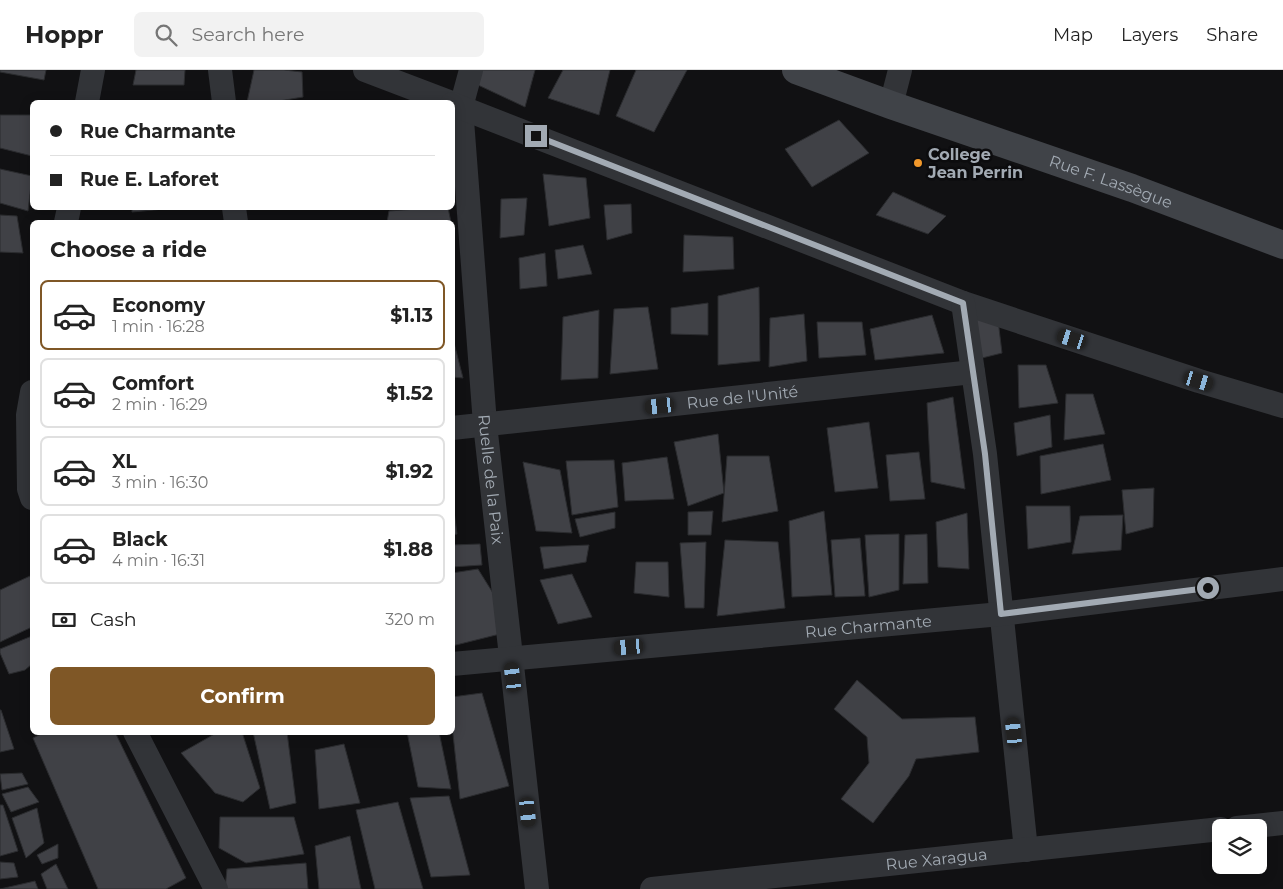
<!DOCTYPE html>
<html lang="en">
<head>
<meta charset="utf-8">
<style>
  body { margin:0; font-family:Montserrat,sans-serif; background:#f2f2f2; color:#222; height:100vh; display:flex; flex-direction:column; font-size:19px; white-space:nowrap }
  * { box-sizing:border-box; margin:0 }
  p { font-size:16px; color:#767676 }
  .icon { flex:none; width:28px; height:28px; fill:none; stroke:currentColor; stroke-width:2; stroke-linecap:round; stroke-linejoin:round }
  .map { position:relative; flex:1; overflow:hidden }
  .drawer { position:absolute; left:30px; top:150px; width:425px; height:515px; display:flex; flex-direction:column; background:#fff; border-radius:8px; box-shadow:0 2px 12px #0003 }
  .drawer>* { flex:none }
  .guide { position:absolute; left:30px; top:30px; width:425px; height:110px; border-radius:8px; box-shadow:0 2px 12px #0003; display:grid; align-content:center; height:110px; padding:0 20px; background:#fff }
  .controls { position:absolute; left:1212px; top:749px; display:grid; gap:10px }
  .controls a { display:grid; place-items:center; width:55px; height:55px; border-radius:8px; background:#fff; box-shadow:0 2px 12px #0003; font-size:25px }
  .end { position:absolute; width:22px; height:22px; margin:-11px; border:6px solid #a2aab3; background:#111; box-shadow:0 0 0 2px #111 }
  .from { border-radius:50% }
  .car { position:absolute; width:15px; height:30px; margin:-15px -8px; border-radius:6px; box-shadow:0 0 4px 1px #0007; background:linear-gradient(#222 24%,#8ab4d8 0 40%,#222 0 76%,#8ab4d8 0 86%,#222 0) }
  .guide b { display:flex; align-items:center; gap:18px; height:48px; font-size:19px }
  .guide b+b { border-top:1px solid #e0e0e0 }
  .guide i { width:12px; height:12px; background:#222 }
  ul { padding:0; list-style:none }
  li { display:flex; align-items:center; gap:15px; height:70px; margin:0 10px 8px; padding:0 10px; border:2px solid #e0e0e0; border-radius:8px }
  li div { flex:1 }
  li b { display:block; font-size:19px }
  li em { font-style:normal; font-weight:700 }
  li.current { border-color:#7f5726 }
  li>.icon { width:45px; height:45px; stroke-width:1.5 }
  h2 { padding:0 20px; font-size:22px; line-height:60px }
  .pay { display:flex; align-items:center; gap:12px; height:55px; padding:0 20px; font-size:19px }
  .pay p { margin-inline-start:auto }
  .primary-button { display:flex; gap:10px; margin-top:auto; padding:10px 20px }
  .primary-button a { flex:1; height:58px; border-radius:8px; background:#7f5726; color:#fff; font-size:20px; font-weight:700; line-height:58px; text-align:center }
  header { display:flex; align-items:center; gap:30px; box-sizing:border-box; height:70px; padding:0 25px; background:#fff; border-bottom:1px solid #e0e0e0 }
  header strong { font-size:24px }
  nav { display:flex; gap:28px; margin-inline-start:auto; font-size:18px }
  .search { width:350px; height:45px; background:#f2f2f2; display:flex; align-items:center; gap:12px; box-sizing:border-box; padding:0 18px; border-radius:8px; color:#767676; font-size:19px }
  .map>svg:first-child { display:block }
  .building { fill:#404146; stroke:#2b2c2f }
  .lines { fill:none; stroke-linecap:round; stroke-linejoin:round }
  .street { stroke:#323438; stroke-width:24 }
  .secondary { stroke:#404348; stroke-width:28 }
  .route { stroke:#a2aab3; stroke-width:6 }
  .poi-dot { fill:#f1982b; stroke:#0c0c0e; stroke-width:2 }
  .labels { text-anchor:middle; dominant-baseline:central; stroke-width:5; stroke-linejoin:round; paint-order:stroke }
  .poi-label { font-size:16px; font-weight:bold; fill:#a2aab3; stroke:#0c0c0e; text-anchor:start }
  .street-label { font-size:16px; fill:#a2aab3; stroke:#0c0c0e }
</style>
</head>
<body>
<header>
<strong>Hoppr</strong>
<div class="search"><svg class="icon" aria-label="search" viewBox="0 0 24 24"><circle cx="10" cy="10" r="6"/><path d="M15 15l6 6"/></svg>Search here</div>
<nav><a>Map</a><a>Layers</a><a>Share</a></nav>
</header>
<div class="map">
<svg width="1283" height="819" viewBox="0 0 1283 819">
  <rect width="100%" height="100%" fill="#111113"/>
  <g class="building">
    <polygon points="0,0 46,0 44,10 0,2"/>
    <polygon points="136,0 185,0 184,15 133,15"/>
    <polygon points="254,0 284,0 302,2 303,27 273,32 247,32"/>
    <polygon points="482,0 535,0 525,37 478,15"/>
    <polygon points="563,0 610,0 599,45 548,28"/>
    <polygon points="636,0 687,0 654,62 616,46"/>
    <polygon points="0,45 32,45 32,86 0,78"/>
    <polygon points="839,50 869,83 812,117 785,79"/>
    <polygon points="0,99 32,106 28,141 0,133"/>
    <polygon points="543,104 586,108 590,148 549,156"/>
    <polygon points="893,122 946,146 928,164 876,145"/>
    <polygon points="527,128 524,165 500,168 501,129"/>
    <polygon points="631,134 632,163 607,170 604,135"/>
    <polygon points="132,138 175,138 132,142"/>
    <polygon points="431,138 448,138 451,152 387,152 389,141"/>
    <polygon points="0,145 17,146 23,183 0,182"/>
    <polygon points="684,165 733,167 734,199 683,202"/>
    <polygon points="583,175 592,204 558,209 555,180"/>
    <polygon points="545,183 547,216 520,219 519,188"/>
    <polygon points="759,217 760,291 718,295 718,226"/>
    <polygon points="708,233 708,265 671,264 671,238"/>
    <polygon points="648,237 658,299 610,304 614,239"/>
    <polygon points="599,240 598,308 561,310 563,247"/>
    <polygon points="804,244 807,291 769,297 770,248"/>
    <polygon points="932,245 944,283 875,290 870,259"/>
    <polygon points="973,247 998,250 1002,283 978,289"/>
    <polygon points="817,252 862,252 866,285 819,288"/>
    <polygon points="452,265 463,308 452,307"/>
    <polygon points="1018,295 1046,295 1058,333 1019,338"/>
    <polygon points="1066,324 1093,324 1105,364 1064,370"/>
    <polygon points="953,327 965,419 931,412 927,333"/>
    <polygon points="1050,345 1052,377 1017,386 1014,353"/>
    <polygon points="869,352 878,418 835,422 827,358"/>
    <polygon points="718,364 724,423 688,436 674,372"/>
    <polygon points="1103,374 1111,410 1041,424 1040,386"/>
    <polygon points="919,382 925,429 890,431 886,385"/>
    <polygon points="727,386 769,386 778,441 722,452"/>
    <polygon points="667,387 674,429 625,431 622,393"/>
    <polygon points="614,390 618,437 572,445 566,391"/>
    <polygon points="523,392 560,400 572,463 536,461"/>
    <polygon points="1154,418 1153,457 1126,464 1122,420"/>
    <polygon points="452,426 457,464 452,465"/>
    <polygon points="1026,436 1070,436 1071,472 1028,479"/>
    <polygon points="713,441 711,465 688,465 688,442"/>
    <polygon points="824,441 832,525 792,527 789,451"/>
    <polygon points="615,442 615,458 580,467 575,449"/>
    <polygon points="967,443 969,499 938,497 936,452"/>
    <polygon points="1123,445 1121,480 1072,484 1080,446"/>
    <polygon points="899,464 899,520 869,527 865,465"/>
    <polygon points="927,464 928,513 903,514 905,465"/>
    <polygon points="860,468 865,526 835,527 831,470"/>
    <polygon points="725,470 778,472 785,538 717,546"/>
    <polygon points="706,472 704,538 685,538 680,473"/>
    <polygon points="480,474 482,495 452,497 452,475"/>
    <polygon points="589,475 586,492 544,499 540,477"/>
    <polygon points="636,492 668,492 669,527 634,523"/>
    <polygon points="478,499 516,560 452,576 452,503"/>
    <polygon points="572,504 592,547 558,554 540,510"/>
    <polygon points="30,506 32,513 32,557 0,572 0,520"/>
    <polygon points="32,566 32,594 25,600 9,604 0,583 0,579"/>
    <polygon points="857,610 902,649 975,647 979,682 916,689 909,706 873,753 841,729 869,693 867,667 834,639"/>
    <polygon points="482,623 509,716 460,729 452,655 452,627"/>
    <polygon points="0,640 1,640 14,679 0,682"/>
    <polygon points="45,662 115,662 186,808 166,819 98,819 33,668"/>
    <polygon points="218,662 242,662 260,718 243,732 215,723 181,683"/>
    <polygon points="253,662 287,662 296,733 270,739"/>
    <polygon points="407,662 439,662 451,719 418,717"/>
    <polygon points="344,674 360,733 319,739 315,680"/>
    <polygon points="22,703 28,714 2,720 0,704"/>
    <polygon points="28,717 39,732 11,742 2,724"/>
    <polygon points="449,726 470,805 431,807 410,728"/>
    <polygon points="398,732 423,819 375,819 356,740"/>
    <polygon points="0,735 3,735 18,781 0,786"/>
    <polygon points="37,738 44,773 26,788 12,748"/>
    <polygon points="220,747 294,747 304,784 246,793 219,778"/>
    <polygon points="350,766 361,819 319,819 315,776"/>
    <polygon points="58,774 58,788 42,794 37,785"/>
    <polygon points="0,792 14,793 18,807 0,809"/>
    <polygon points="306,793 308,819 225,819 227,799"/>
    <polygon points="56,794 68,819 47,819 41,804"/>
    <polygon points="35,811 38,819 0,819"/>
  </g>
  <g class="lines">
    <g class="street">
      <polyline points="220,0 224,32"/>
      <polyline points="365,0 449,32"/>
      <path id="s1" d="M471 0 461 37 485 354 537 819"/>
      <polyline points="87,32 93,0"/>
      <polyline points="452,34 963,233 1199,311 1283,336"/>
      <polyline points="891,35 900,0"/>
      <polyline points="234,138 236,152"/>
      <polyline points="66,152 69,138"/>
      <polyline points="963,233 985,384 1026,780"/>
      <polyline points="32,322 28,345 29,419 32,428"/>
      <path id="s2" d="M452 358 973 302"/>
      <path id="s3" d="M452 594 1001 544 1283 509"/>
      <polyline points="135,662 216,819"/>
      <polyline points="1237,758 1283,753"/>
      <path id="s4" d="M652 819 1221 759"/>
    </g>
    <path class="secondary" id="s5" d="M796 0 891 35 1132 118 1283 175"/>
  </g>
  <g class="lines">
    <polyline class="route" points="536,66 963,233 985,384 1001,544 1208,518"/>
  </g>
  <circle class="poi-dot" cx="918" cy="93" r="5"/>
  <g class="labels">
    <g class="poi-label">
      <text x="928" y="84">College<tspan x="928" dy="18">Jean Perrin</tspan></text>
    </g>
    <g class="street-label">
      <text stroke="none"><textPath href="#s5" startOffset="334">Rue F. Lassègue</textPath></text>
      <text stroke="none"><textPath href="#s2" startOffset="292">Rue de l'Unité</textPath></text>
      <text stroke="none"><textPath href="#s1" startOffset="412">Ruelle de la Paix</textPath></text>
      <text stroke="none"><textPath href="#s3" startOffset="418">Rue Charmante</textPath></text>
      <text stroke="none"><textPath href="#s4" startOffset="286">Rue Xaragua</textPath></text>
    </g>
  </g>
</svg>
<div class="controls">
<a><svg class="icon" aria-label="layers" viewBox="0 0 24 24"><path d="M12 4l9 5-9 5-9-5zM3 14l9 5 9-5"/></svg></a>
</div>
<i class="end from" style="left:1208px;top:518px"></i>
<i class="end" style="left:536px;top:66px"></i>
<i class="car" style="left:1072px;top:269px;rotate:288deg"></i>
<i class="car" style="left:1199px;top:311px;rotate:107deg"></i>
<i class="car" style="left:660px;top:336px;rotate:264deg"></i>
<i class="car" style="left:629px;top:577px;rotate:265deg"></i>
<i class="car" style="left:513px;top:607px;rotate:353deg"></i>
<i class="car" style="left:1014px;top:662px;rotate:354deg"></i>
<i class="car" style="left:528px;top:742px;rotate:174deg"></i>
<div class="guide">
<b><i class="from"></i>Rue Charmante</b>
<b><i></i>Rue E. Laforet</b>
</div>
<section class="drawer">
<h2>Choose a ride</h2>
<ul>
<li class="current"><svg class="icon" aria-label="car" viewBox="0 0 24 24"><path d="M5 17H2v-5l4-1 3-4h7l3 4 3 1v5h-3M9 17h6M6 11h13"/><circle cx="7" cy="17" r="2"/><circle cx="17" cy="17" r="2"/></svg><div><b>Economy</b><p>1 min · 16:28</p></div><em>$1.13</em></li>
<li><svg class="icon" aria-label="car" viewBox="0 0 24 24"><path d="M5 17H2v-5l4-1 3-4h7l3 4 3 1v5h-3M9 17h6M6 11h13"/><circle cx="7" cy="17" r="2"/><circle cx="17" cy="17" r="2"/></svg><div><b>Comfort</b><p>2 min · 16:29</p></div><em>$1.52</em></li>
<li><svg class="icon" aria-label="car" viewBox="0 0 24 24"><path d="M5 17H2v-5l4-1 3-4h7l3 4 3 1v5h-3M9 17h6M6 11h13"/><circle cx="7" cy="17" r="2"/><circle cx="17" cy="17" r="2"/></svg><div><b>XL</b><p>3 min · 16:30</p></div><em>$1.92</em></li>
<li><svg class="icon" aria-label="car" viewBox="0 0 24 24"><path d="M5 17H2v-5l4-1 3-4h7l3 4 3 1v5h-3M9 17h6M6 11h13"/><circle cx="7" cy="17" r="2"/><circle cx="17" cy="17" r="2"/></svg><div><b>Black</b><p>4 min · 16:31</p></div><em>$1.88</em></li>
</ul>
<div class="pay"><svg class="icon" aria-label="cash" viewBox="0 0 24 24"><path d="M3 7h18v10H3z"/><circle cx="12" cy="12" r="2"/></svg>Cash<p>320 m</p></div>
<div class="primary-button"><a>Confirm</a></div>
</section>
</div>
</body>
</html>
